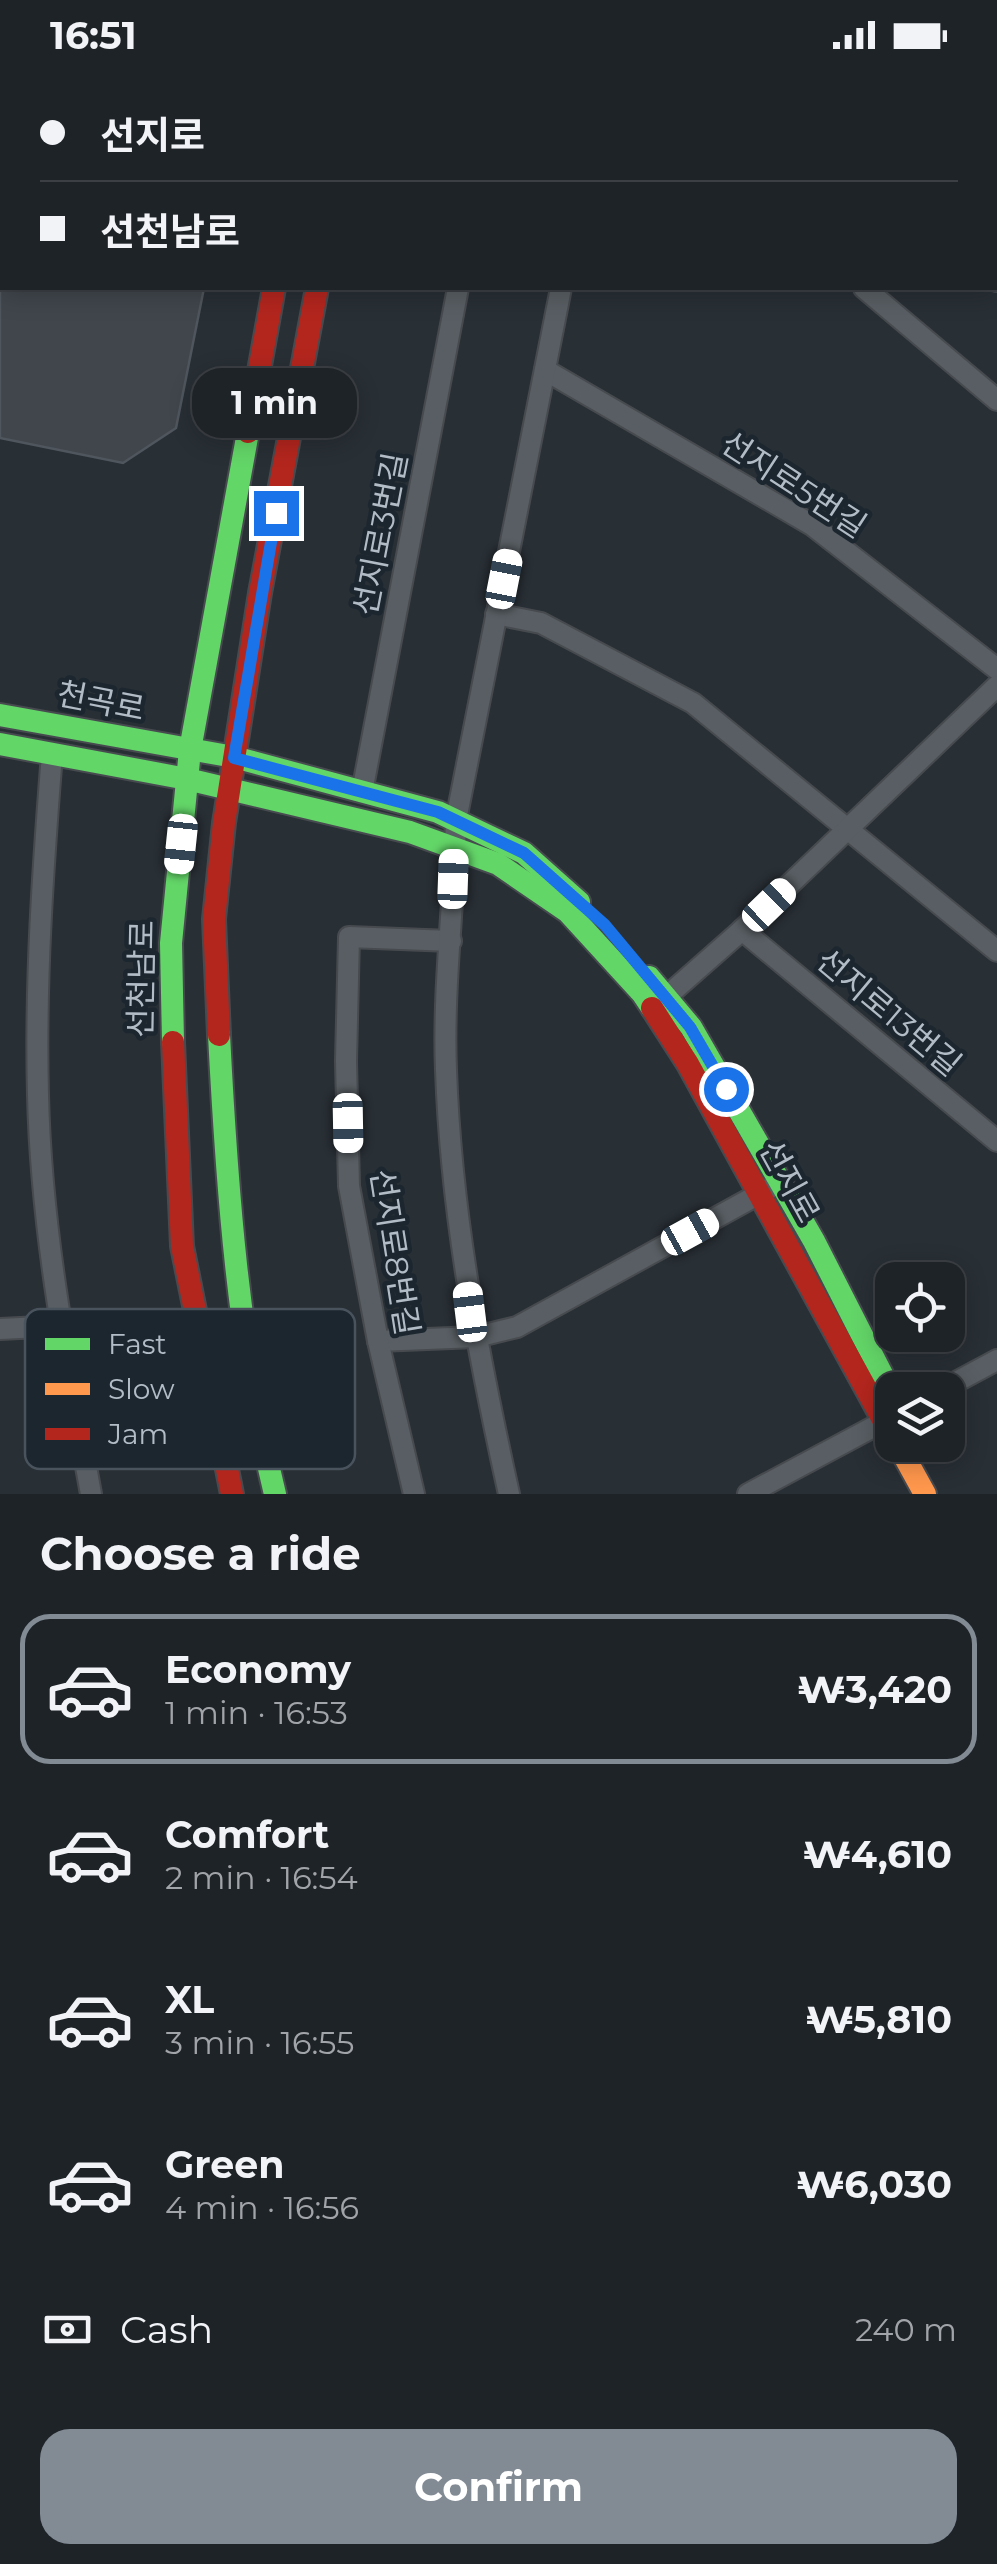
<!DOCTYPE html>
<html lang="en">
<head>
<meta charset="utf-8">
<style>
  body { margin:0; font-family:Montserrat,"Noto Sans KR",sans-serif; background:#262b30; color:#f1f3f6; height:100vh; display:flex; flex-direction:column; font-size:38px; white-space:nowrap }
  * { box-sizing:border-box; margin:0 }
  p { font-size:32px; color:#a1a4a8 }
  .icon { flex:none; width:55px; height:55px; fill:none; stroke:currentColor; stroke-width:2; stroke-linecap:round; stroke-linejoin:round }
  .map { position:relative; height:1424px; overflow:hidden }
  .drawer { display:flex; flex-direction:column; background:#1e2328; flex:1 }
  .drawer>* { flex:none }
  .top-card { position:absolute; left:0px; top:0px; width:998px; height:220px; box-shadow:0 5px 25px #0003,0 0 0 2px #3c4045; display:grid; align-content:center; height:220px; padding:0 40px; background:#1e2328 }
  .buttons { position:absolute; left:875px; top:1192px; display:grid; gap:20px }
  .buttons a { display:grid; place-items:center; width:90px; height:90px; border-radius:20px; background:#1e2328; box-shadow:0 5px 25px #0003,0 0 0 2px #3c4045; font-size:50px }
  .end { position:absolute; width:45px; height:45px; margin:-22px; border:12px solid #1a73e8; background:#fff; box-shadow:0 0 0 5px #fff }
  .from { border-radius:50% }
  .bubble { position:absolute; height:70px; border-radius:30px; background:#1e2328; box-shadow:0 5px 25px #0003,0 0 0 2px #3c4045; font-size:32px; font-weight:700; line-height:70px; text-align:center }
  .car { position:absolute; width:30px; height:60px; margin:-30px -15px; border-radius:12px; box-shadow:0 0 8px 2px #0007; background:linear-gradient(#fff 24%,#345 0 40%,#fff 0 76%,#345 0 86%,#fff 0) }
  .top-card b { display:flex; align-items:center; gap:35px; height:95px; font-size:38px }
  .top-card b+b { border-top:2px solid #3c4045 }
  .top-card i { width:25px; height:25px; background:#f1f3f6 }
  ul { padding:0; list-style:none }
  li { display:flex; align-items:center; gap:30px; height:150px; margin:0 20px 15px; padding:0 20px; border:5px solid transparent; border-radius:30px }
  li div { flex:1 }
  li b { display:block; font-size:38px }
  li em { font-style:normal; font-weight:700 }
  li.selected { border-color:#828b94 }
  li>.icon { width:90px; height:90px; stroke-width:1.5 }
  h2 { padding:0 40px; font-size:45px; line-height:120px }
  .pay { display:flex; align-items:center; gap:25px; height:110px; padding:0 40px; font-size:38px }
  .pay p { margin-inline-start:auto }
  .button { display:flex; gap:20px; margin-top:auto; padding:20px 40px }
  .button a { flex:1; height:115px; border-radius:30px; background:#828b94; color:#fff; font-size:40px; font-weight:700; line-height:115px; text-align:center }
  .status { display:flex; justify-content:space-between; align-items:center; height:70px; padding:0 50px; background:#1e2328; direction:ltr }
  .status svg { height:28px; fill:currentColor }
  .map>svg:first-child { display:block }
  .building { fill:#40464c; stroke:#50565d; stroke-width:2.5 }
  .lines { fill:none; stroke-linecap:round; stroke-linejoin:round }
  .street-casing { stroke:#474b50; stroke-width:24 }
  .fast-casing { stroke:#474b50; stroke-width:26 }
  .slow-casing { stroke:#474b50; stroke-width:26 }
  .jam-casing { stroke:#474b50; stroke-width:26 }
  .street { stroke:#585e63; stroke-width:20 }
  .fast { stroke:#63d668; stroke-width:22 }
  .slow { stroke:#ff974d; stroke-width:22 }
  .jam { stroke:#b3261e; stroke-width:22 }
  .route { stroke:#1a73e8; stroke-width:12 }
  .labels { text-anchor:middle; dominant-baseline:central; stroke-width:9; stroke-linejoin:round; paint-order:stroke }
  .street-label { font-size:32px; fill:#b2bcc7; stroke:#1c262f }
  .key { fill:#1c262f; stroke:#49535d; stroke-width:2.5 }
  .key-label { font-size:28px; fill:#b2bcc7 }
</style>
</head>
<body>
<div class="status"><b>16:51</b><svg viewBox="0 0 49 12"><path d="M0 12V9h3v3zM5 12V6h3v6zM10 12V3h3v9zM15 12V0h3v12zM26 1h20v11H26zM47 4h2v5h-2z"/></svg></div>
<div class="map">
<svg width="997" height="1424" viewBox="0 0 997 1424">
  <rect width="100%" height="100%" fill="#282f35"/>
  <polygon class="building" points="0,0 257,0 2,2 2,218 204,218 176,358 123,393 0,368"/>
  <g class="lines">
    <defs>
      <g id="street">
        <polyline points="590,0 593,2"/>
        <polyline points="518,2 520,0"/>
        <polyline points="864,218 997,330"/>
        <polyline points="545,300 812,455 997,599"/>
        <polyline points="496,544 541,553 693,633 997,881"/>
        <path d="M52 684C43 798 35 911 38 1025 41 1160 67 1292 91 1424"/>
        <polyline points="362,722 458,218"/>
        <polyline points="742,860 997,1071"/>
        <polyline points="658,934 742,860 997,616"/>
        <polyline points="0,1259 60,1256"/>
        <polyline points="378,1271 476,1267 517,1257 770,1118"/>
        <polyline points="941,1320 997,1290"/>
        <polyline points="414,1424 378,1271 349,1116 346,991 349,867 451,871"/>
        <path d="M509 1424C478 1284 451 1144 446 1000 443 927 452 852 455 778L456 750 561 218"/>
        <polyline points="748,1424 892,1347"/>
      </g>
      <g id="fast">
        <polyline points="0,645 234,687 438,742 524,783 579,832"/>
        <polyline points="0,674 187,709 410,762 498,794 568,842 642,923 652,938"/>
        <polyline points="649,907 691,957 814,1171 892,1324"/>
        <path d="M219 965C227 1120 238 1272 275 1424"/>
        <polyline points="173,972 171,873 190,680 248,362"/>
      </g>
      <g id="slow">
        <polyline points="313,0 313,2"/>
        <polyline points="356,0 356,2"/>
        <polyline points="804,0 807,2"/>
        <polyline points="995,209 997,210"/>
        <polyline points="898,1375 925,1424"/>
      </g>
      <g id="jam">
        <polyline points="744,0 747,2"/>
        <polyline points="995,158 997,159"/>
        <polyline points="248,362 274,218"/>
        <polyline points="652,938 688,994 892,1366"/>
        <polyline points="219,965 214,849 224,753 260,523 317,218"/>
        <polyline points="173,972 182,1176 232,1424"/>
      </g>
    </defs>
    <use href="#street" class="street-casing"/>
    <use href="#fast" class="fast-casing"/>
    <use href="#slow" class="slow-casing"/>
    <use href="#jam" class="jam-casing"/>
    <use href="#street" class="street"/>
    <use href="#fast" class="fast"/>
    <use href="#slow" class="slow"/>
    <use href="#jam" class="jam"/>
  </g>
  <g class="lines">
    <polyline class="route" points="276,443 234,688 438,742 524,783 605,855 690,957 726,1019"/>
  </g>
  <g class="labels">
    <g class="street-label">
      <text transform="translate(794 414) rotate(33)">선지로5번길</text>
      <text transform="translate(380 464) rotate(-79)">선지로3번길</text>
      <text transform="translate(101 631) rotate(11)">천곡로</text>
      <text transform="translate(141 909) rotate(-89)">선천남로</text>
      <text transform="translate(889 942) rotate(40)">선지로13번길</text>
      <text transform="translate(790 1111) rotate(61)">선지로</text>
      <text transform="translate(395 1182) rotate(81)">선지로8번길</text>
    </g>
  </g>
  <rect x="25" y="1239" width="330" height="160" rx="15" class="key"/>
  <rect x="45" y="1268" width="45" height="12" fill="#63d668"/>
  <rect x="45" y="1313" width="45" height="12" fill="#ff974d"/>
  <rect x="45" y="1358" width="45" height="12" fill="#b3261e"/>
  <g class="key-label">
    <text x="108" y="1284">Fast</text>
    <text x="108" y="1329">Slow</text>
    <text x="108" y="1374">Jam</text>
  </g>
</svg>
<div class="buttons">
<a><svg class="icon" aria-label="locate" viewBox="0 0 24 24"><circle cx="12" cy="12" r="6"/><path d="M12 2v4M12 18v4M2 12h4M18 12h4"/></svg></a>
<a><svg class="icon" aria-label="layers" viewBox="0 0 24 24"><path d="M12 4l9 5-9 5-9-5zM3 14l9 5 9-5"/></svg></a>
</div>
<i class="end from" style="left:726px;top:1019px"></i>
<i class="end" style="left:276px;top:443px"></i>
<div class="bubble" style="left:192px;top:298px;width:165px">1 min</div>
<i class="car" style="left:504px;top:509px;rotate:11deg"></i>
<i class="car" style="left:181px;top:774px;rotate:186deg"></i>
<i class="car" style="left:453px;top:809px;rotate:2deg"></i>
<i class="car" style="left:769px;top:835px;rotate:46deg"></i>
<i class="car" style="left:348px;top:1053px;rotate:179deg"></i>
<i class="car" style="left:690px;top:1162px;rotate:61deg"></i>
<i class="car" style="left:470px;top:1242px;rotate:353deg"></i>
<div class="top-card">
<b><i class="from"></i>선지로</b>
<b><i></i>선천남로</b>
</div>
</div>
<section class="drawer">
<h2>Choose a ride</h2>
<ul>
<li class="selected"><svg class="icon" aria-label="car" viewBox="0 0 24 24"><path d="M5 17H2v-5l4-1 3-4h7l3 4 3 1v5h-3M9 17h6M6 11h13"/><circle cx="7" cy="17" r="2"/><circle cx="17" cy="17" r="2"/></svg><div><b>Economy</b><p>1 min · 16:53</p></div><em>₩3,420</em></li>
<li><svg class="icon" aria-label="car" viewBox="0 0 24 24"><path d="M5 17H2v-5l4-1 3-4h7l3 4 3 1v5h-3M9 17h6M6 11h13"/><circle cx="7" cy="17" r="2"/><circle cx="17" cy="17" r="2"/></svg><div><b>Comfort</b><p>2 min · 16:54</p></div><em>₩4,610</em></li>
<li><svg class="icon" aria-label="car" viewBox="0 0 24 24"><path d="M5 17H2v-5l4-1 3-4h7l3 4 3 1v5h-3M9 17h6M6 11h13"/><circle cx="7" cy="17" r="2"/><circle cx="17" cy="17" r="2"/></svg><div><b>XL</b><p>3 min · 16:55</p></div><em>₩5,810</em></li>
<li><svg class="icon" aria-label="car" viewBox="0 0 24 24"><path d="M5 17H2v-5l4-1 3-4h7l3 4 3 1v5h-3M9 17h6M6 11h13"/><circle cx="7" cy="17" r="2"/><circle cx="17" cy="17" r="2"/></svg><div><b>Green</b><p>4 min · 16:56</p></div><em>₩6,030</em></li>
</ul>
<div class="pay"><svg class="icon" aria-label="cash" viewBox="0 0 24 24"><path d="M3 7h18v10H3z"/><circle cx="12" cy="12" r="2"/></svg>Cash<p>240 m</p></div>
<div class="button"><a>Confirm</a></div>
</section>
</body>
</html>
